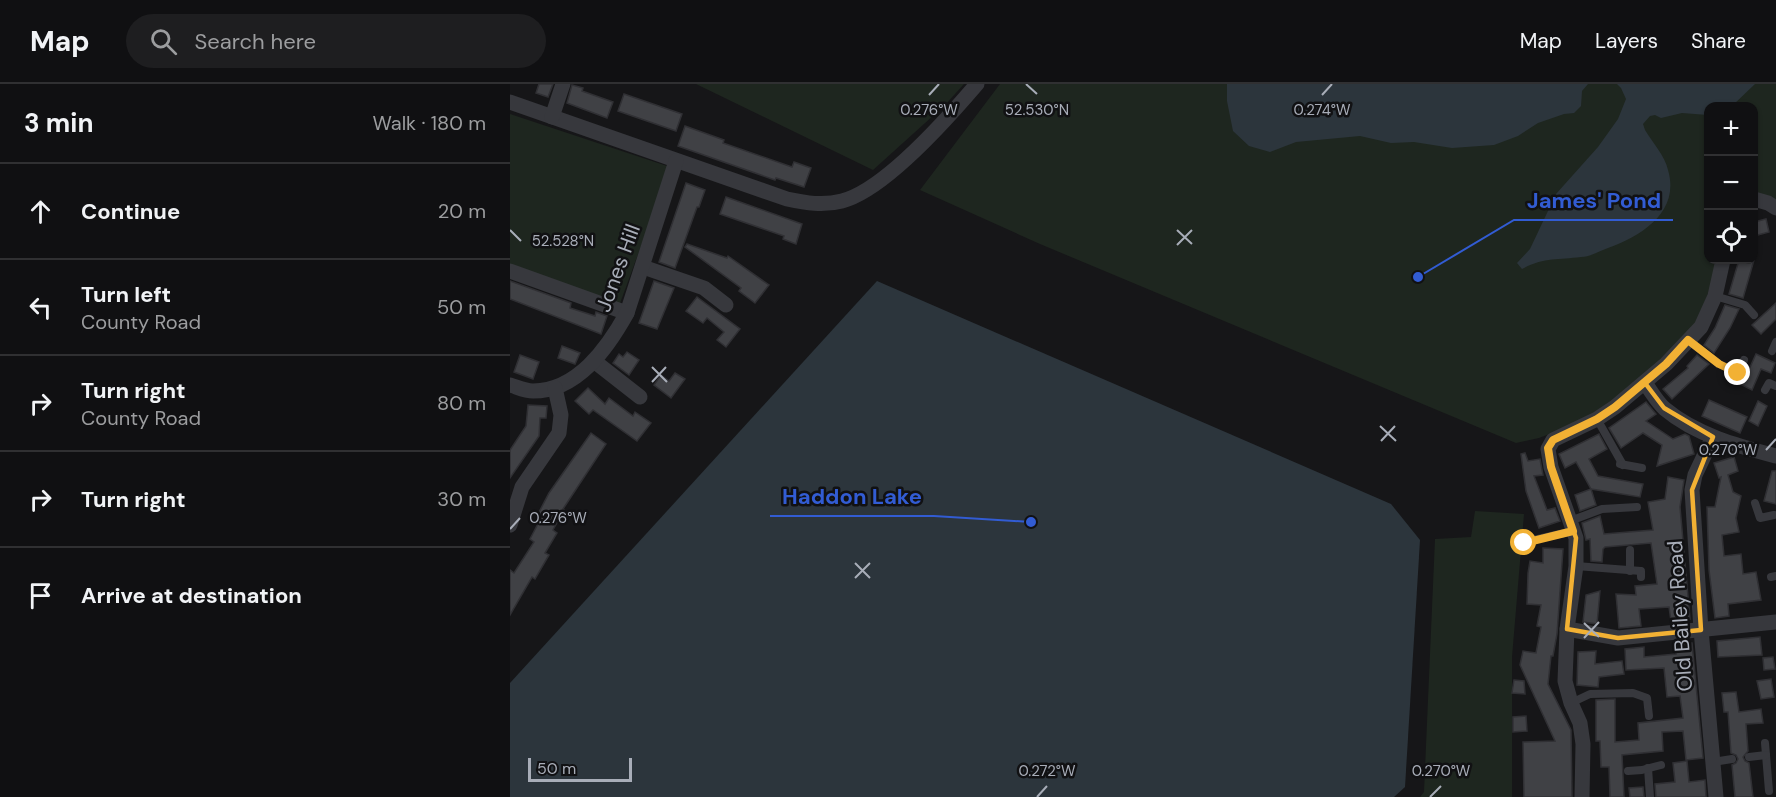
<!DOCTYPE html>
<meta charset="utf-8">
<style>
body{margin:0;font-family:"DM Sans",sans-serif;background:#1e1e20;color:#f1f3f6}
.controls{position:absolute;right:18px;top:18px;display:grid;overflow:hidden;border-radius:12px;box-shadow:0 2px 4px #0004}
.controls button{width:54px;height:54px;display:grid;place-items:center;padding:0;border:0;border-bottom:2px solid #303032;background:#101012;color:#f1f3f6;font:30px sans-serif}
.scale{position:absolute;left:18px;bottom:15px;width:104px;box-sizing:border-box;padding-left:6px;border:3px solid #a8adb8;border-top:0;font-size:16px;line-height:21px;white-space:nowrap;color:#a8adb8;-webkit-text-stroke:4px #111113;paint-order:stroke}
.stop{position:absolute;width:18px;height:18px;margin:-14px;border:4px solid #f2b134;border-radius:50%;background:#fff}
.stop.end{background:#f2b134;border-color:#fff;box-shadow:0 2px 6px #0008}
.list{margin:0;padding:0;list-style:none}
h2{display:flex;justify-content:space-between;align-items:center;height:78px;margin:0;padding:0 24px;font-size:26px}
h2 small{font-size:20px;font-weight:400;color:#9c9d9f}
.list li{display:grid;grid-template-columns:39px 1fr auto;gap:18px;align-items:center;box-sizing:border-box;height:96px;padding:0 24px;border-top:2px solid #303032}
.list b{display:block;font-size:22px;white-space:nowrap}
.list p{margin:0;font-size:20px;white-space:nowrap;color:#9c9d9f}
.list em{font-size:20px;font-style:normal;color:#9c9d9f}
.icon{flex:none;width:33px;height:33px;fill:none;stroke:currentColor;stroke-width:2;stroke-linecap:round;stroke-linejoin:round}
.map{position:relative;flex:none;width:1266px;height:713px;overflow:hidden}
header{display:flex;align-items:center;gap:36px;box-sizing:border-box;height:84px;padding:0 30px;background:#101012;border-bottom:2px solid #303032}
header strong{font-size:28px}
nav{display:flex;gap:33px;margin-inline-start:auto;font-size:21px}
.search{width:420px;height:54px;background:#1e1e20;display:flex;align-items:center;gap:15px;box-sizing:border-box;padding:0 21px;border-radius:33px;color:#9c9d9f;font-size:22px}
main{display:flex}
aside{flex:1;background:#101012}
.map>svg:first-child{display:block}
.green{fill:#1e261f}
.water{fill:#2c353c}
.building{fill:#404145;stroke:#303034;stroke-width:1.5}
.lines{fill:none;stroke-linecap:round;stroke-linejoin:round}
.lane{stroke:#37383d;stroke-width:8}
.street{stroke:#37383d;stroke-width:15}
.route{stroke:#f2b134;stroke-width:8}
.marked{fill:none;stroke:#f2b134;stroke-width:4.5;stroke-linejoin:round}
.ticks{fill:none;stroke:#a8adb8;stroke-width:2}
.labels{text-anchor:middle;stroke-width:5;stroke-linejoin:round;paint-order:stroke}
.street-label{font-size:21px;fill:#a8adb8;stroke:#111113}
.ticks-label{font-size:15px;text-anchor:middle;fill:#a8adb8;stroke:#111113;stroke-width:5;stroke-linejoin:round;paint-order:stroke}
.leader{fill:none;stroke:#325cd3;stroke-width:2}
.callout-dot{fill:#325cd3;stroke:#111113;stroke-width:2}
.callout-label{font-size:22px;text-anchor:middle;font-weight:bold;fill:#325cd3;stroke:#111113;stroke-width:5;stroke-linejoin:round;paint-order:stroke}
</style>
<header>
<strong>Map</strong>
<div class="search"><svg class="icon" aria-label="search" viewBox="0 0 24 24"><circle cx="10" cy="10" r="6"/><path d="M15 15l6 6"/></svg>Search here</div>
<nav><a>Map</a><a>Layers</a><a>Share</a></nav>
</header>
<main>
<aside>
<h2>3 min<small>Walk · 180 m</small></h2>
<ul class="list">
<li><svg class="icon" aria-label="ahead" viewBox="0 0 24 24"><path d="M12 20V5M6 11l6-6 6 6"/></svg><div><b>Continue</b></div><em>20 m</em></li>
<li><svg class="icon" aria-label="left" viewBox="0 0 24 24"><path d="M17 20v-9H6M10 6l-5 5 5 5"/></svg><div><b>Turn left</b><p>County Road</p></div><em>50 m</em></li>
<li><svg class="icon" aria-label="right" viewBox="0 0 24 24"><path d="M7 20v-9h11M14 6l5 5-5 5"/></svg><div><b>Turn right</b><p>County Road</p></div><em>80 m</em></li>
<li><svg class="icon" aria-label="right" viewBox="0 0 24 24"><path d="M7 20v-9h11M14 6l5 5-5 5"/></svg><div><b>Turn right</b></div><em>30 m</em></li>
<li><svg class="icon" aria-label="arrive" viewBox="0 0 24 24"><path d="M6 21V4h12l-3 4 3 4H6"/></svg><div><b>Arrive at destination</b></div></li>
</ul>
</aside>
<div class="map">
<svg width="1266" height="713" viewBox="0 0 1266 713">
<rect width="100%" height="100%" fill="#161618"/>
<g class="green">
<path d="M186,0H454L435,21L363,86Z"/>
<path d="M490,0H1266V121L1244,113V22H1198V176H1210L1187,240L1140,288L1095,323L1068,339L1029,354L1006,359L530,160L410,106Z"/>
<path d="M0,30L160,83L109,222L0,183Z"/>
<path d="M965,427L1014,430L1002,573V713H910L914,708L925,455L961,453Z"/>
</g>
<g class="water">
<path d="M717,0H1078L1072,7L1071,22L1064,29L1054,30L1028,39L1008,52L984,61L942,64L904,58L881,59L850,52L786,58L760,68L739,62L723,47L717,17Z"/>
<path d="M1107,0H1245L1222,22H1198V31L1172,29L1151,34L1145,31L1140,32L1133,40L1135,46C1142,58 1155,72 1158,86C1171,130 1128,154 1093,166C1086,169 1078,173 1071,173C1048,176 1034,173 1012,185L1007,179L1020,165L1046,110L1088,63L1108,35L1116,15L1111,4Z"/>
<path d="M367,197L881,420L910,456L895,703L884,713H0V599Z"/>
</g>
<g class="building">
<path d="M29,0H43L38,13L26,9Z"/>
<path d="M62,1L73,4L72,7L103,18L97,34L57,19Z"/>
<path d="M114,10L172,30L166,47L108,27Z"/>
<path d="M175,42L214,56L213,59L282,83L284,78L301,84L294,103L266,94L265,96L168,62Z"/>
<path d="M176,99L195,106L189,123H187L165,184L149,178Z"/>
<path d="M216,113L292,140L286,160L273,155L274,152L210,130Z"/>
<path d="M1256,135L1259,148L1244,152V138Z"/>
<path d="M177,160L217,174L218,172L259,201L245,219L229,207L231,204L175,163Z"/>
<path d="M1229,176H1244L1233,214L1219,210Z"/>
<path d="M0,197L61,219L60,224L85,232L86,228L97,232L91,250L0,215Z"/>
<path d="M144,197L164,204L147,245L129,239Z"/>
<path d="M187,213L230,245L216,263L207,256L214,248L197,234L193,239L176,227Z"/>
<path d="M1266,219V235L1251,250L1242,241Z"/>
<path d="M1215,221L1229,225L1220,244L1204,269L1194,261L1205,244Z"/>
<path d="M52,262L70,269L65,280L48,274Z"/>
<path d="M117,268L129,276L119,291L103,279L109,270L113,273Z"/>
<path d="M1246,270L1265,279L1261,289L1251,285L1242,306L1232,301Z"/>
<path d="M10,271L29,278L23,295L4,288Z"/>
<path d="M1187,271L1199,280L1162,315L1153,305L1178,284L1177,282Z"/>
<path d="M165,289L175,295L161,314L144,301L151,291L159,297Z"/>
<path d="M78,304L95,320L99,314L123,332L125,328L141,339L127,357L83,326L79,330L65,317Z"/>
<path d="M1199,316L1237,333L1230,349L1192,332Z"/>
<path d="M1248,317L1257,322L1248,342L1239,337Z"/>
<path d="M1136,318L1146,330L1136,337L1163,355L1175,350L1179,352L1184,370L1147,382L1152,361L1133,349L1111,364L1099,344Z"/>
<path d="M18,321L37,322L36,334H30L29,352L0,394V366L16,342Z"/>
<path d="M81,349L96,360L53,425L54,426L43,446L47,449L35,469L39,471L25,495L22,493L0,531V486L4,489L24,458L20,455L31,434L27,432L39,409Z"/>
<path d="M1089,350L1097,365L1079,375L1088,392L1133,400L1130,413L1081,405L1066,378L1055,384L1049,370Z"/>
<path d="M1015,369L1018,377L1030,375L1033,391L1024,392L1037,426L1045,424L1050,437L1029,444L1016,407L1011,370Z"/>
<path d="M1224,373L1228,387L1218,391L1223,408L1231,412L1226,434L1229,448L1212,451L1214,472L1231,470L1233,490L1246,488L1251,516L1218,520L1219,532L1205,534L1199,486L1197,423H1205L1211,393L1209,394L1204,379Z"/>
<path d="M1262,387H1266V420L1254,417Z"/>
<path d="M1158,393L1174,396L1170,423L1180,535L1161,537L1159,523L1129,525L1131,542L1109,544L1106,510L1126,511L1125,502L1147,500L1141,459L1095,463L1093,465L1092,478L1081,477L1080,455L1076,456L1072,439L1090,432L1094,450L1143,446L1138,418L1155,415Z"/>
<path d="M1081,405L1086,421L1070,427L1065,411Z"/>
<path d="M1033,464L1053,465L1047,550L1043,572H1041L1038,600L1061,646L1062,713H1014L1013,658L1045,657L1010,581L1013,567L1026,569L1031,543L1027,542L1031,521L1017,520L1018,489L1020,477L1033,479Z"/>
<path d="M1090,507L1087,540L1073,538L1076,511Z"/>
<path d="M1250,553L1252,571L1208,573L1207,557Z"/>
<path d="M1182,559L1193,674L1176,676L1173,647L1152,648L1153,667L1112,671L1114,713H1100L1099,683H1091L1090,657H1086V616L1105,615V658L1129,656L1128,639L1173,634L1170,612L1157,613L1154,584L1116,586L1115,565L1134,563V573L1166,570L1165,560Z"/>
<path d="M1086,567L1085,580L1112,577L1114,590L1089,593L1088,603L1067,601L1068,568Z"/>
<path d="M1263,573L1265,585L1254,586L1253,574Z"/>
<path d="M1261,595L1264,613L1251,615L1247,597Z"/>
<path d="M1004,596L1014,597L1015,610L1002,609Z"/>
<path d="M1226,608L1229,628L1251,625L1253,639L1236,640L1238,667L1233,673L1235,677L1239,679L1243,713H1225L1222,681L1226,679L1228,675L1226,671L1221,669L1218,628H1214L1212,609Z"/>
<path d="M1016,632L1017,647L1003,648V633Z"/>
<path d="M1177,677L1179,698L1195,696L1196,713H1146L1145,700L1165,698L1163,679Z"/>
<path d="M1133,703L1134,713H1120L1119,704Z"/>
</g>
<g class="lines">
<g class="lane">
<path d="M1205,212L1235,221L1244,231"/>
<path d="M1178,256L1209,280L1228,289L1234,276"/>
<path d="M1262,267L1266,258"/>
<path d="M1255,306L1259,299L1266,302"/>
<path d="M1087,335L1113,381"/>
<path d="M1110,380L1132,384"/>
<path d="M1245,419L1250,434L1264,431"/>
<path d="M1060,437L1092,425L1127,423"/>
<path d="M1014,458L1063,447"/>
<path d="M1120,466V487"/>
<path d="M1066,482L1131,487V493"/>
<path d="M1261,493L1266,492"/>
<path d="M1061,619L1080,610L1123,609L1137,614L1139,632"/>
<path d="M1255,659L1259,707"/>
<path d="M1239,673L1256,671"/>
<path d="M1203,678L1222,675"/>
<path d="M1138,684L1140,713"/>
<path d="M1118,687L1132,686L1151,681"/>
</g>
<g class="street">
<path d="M0,18L277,115C296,119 313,122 332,117C375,106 438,34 467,0"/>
<path d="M42,33L53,0"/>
<path d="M1244,115L1258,119L1266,124"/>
<path d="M133,183L194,204L216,221"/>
<path d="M0,187L117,229"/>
<path d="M84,277L130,313"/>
<path d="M1135,299C1141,307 1147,318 1155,325C1186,351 1228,362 1266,372"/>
<path d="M0,301C7,303 15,307 23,307C67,307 97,265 117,229L166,77"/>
<path d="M1203,353L1185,391L1182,406L1191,546L1206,713"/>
<path d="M0,441L12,403L49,349L51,331L45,304"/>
<path d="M1057,545L1108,554L1266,538"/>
<path d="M1072,713L1073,660L1070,639L1061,619L1055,597L1057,545L1066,482V454L1041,383L1038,365L1043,356L1087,335L1105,323L1156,280L1191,243L1205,212L1213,176"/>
</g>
</g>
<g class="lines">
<path class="route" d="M1014,459L1063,447L1041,383L1038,364L1043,356L1087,335L1105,323L1156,280L1178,256L1209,280L1228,289"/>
</g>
<path class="marked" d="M1135,299L1154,324L1203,353L1182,406L1191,546L1108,554L1057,545L1066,454L1041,383L1038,365L1043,356L1087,335Z"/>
<path class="ticks" d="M516,0L527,10M419,11L429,0M812,11L822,0M0,146L11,157M667,146L682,160M667,161L682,146M142,283L157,298M142,298L156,283M870,342L886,357M871,357L885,342M1256,366L1266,355M0,445L10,434M345,479L360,494M345,494L360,479M1074,539L1089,553M1074,554L1089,538M527,713L537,702M920,713L931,702"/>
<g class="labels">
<g class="street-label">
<text transform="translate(108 184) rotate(-70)" y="7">Jones Hill</text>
<text transform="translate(1170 532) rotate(-94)" y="7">Old Bailey Road</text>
</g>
</g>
<g class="ticks-label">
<text x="527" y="31">52.530°N</text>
<text x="419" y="31">0.276°W</text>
<text x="812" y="31">0.274°W</text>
<text x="53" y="162">52.528°N</text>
<text x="1218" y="371">0.270°W</text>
<text x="48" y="439">0.276°W</text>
<text x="537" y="692">0.272°W</text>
<text x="931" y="692">0.270°W</text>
</g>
<path class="leader" d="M908 193L1004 136H1163M521 438L424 432H260"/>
<g class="callout-dot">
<circle cx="908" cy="193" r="6"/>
<circle cx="521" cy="438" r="6"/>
</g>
<g class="callout-label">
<text x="1084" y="124">James' Pond</text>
<text x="342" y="420">Haddon Lake</text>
</g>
</svg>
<div class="controls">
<button>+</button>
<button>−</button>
<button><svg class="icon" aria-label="locate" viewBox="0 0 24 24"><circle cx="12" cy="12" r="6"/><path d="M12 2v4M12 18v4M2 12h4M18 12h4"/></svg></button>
</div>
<div class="scale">50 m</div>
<div class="stop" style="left:1014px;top:459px"></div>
<div class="stop end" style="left:1228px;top:289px"></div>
</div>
</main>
